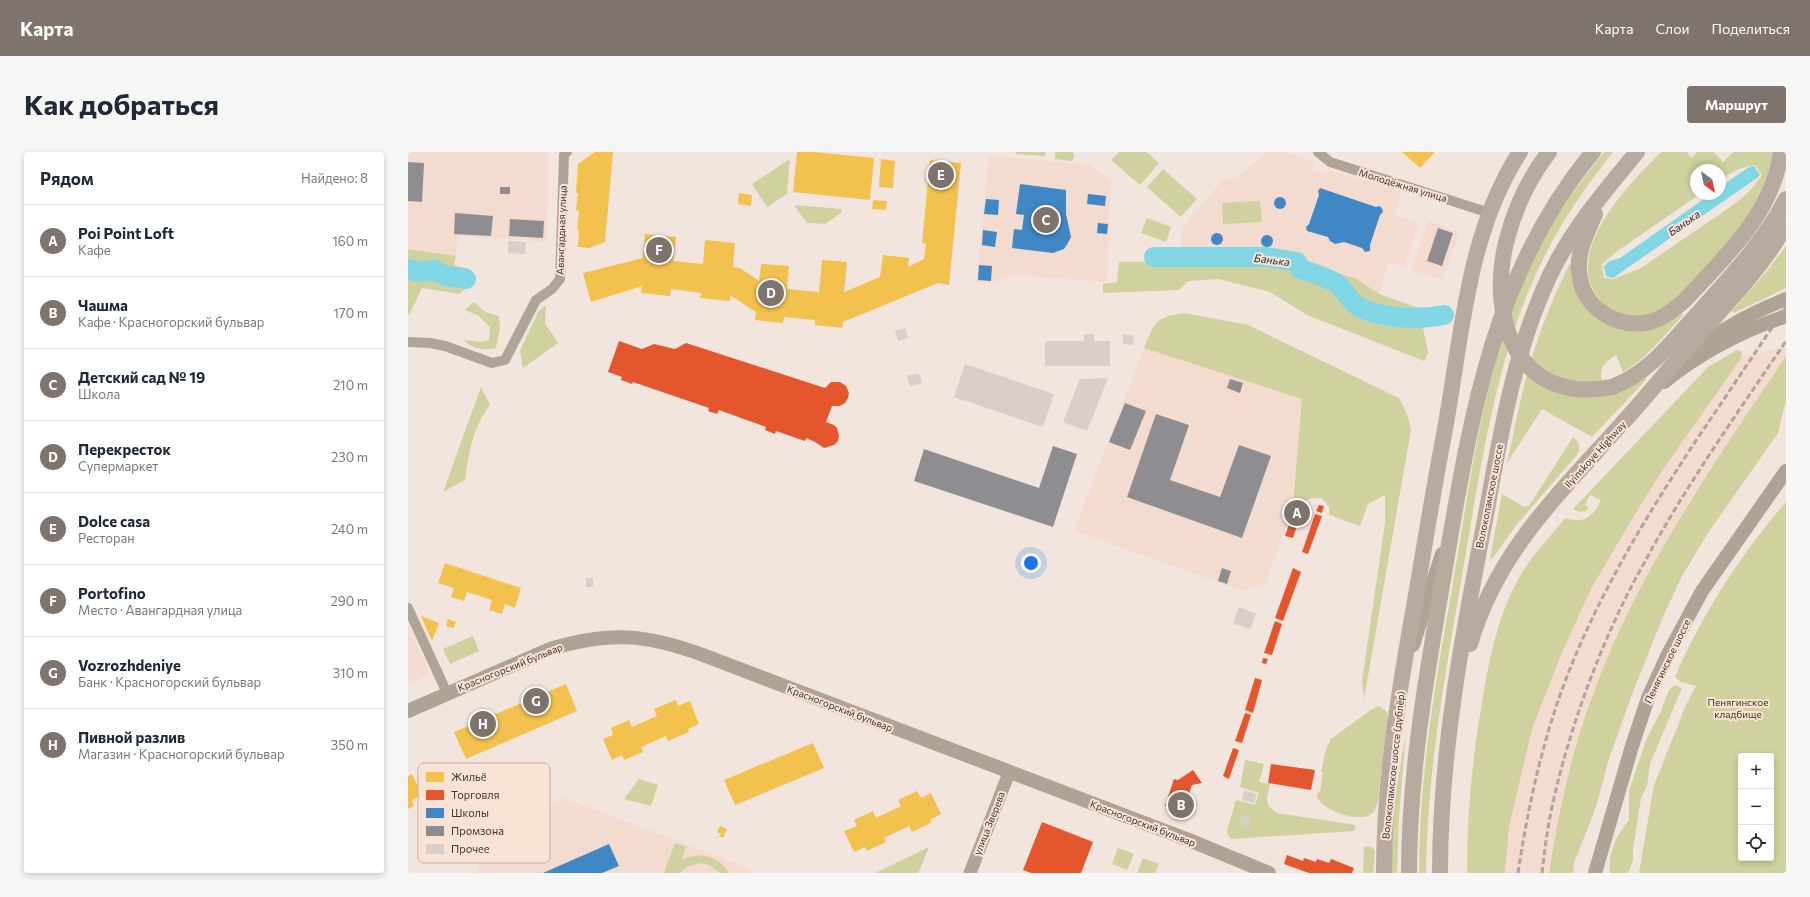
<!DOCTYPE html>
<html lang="ru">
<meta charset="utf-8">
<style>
body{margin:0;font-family:Commissioner,sans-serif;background:#f6f6f7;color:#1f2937}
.controls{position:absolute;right:12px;bottom:12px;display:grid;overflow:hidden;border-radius:4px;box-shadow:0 2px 6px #0003}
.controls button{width:36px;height:36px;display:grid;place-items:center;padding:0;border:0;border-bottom:1px solid #e0e1e3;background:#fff;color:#1f2937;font:20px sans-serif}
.compass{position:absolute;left:1282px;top:12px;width:36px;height:36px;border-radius:50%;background:#fff;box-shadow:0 2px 6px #0003;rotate:147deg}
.you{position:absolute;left:623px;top:411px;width:14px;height:14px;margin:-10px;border:3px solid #fff;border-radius:50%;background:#1a73e8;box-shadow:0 0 0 6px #1a73e833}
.badge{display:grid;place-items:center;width:26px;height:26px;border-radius:50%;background:#7e736d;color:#fff;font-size:13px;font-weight:700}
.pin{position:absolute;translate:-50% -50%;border:2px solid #fff;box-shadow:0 1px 4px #0006}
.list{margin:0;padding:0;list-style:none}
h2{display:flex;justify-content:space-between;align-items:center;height:52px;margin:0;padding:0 16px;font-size:17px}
h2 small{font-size:13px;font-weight:400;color:#747a83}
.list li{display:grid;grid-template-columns:26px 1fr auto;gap:12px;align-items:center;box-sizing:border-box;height:72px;padding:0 16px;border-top:1px solid #e0e1e3}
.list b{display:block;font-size:15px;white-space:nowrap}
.list p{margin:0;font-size:13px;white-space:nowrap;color:#747a83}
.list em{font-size:13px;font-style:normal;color:#747a83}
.icon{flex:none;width:22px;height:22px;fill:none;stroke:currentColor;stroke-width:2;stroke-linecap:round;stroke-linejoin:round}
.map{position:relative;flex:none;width:1378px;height:721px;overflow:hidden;border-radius:4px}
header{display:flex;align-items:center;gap:24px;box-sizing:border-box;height:56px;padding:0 20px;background:#7e736d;color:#fff}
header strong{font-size:19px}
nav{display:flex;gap:22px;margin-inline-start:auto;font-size:14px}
.intro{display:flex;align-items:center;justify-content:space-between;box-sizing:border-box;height:96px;padding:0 24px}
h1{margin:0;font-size:28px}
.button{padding:10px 18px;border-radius:4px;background:#7e736d;color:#fff;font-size:14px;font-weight:700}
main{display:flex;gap:24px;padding:0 24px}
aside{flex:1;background:#fff;border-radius:4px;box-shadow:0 2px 6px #0003}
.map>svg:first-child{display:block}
.built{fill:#f3dccf}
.green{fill:#cfd19f;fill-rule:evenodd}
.water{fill:#81d6e5}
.homes{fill:#f2c14e}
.shops{fill:#e4572e}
.schools{fill:#3f88c5}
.industry{fill:#8d8d92}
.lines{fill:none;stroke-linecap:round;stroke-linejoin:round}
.river{stroke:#81d6e5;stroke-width:20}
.building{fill:#d9cec9}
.minor{stroke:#afa596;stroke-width:10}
.tertiary{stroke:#afa596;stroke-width:13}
.secondary{stroke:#aea495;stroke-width:14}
.primary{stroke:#b6ab9e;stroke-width:16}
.rail{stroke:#aea59a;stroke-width:3;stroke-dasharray:6 3;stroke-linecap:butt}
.primary-bridge{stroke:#b6ab9e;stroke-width:16}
.labels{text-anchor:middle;stroke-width:4;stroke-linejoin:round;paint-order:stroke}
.street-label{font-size:10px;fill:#3f3631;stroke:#fae2d5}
.park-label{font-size:10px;fill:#363b15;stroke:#fae2d5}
.water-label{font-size:11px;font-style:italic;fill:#182e33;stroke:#fae2d5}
.key{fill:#fae2d5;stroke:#c2aea4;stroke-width:1}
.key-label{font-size:11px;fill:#3f3631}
</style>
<header>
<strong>Карта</strong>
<nav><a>Карта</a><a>Слои</a><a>Поделиться</a></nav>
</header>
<div class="intro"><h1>Как добраться</h1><a class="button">Маршрут</a></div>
<main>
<aside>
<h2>Рядом<small>Найдено: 8</small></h2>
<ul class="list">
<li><span class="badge">A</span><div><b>Poi Point Loft</b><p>Кафе</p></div><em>160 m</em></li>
<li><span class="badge">B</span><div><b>Чашма</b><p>Кафе · Красногорский бульвар</p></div><em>170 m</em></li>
<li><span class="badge">C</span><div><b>Детский сад № 19</b><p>Школа</p></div><em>210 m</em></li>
<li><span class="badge">D</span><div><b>Перекресток</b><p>Супермаркет</p></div><em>230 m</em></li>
<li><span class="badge">E</span><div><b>Dolce casa</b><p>Ресторан</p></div><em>240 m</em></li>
<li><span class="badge">F</span><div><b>Portofino</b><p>Место · Авангардная улица</p></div><em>290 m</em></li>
<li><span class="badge">G</span><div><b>Vozrozhdeniye</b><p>Банк · Красногорский бульвар</p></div><em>310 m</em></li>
<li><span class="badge">H</span><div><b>Пивной разлив</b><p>Магазин · Красногорский бульвар</p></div><em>350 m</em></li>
</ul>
</aside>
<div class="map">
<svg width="1378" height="721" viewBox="0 0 1378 721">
<rect width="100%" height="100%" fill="#f2e5dd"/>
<g class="built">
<path d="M0,0H140L139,90L50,84L48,104L0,96Z"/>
<path d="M858,0H877L908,10L903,17L914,21L922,17L994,39L987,63L1011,71L997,115L981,110L971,142L949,127L846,98L773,95L774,75L814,29L831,24Z"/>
<path d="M581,3L683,13L703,29L699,130L604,123L582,132L568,131Z"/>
<path d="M1020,69L1051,80L1035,128L1003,118Z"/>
<path d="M1378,194V204L1281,349L1234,433L1158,631L1147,684L1141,721H1097L1101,675L1124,577L1153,503L1183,437L1254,319L1334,205Z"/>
<path d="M736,196L894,247L885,353L858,431L835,439L666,379Z"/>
<path d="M0,474L22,522L0,532Z"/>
<path d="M157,646L343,717L342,721H68L86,677Z"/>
</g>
<g class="green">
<path d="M608,0H637V4L608,2Z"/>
<path d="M647,0H665L666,4L664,9L647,7Z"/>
<path d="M711,0H739L751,11L732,33L703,8Z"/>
<path d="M1196,0H1205C1183,28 1162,57 1145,88C1087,193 1073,318 1052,435C1036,529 1019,625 1018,721H1011C1011,623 1028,527 1045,431C1065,314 1079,189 1137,84C1154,54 1174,27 1196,0Z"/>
<path d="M1253,0H1279L1283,6L1289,0H1306L1315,10L1325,0H1366C1361,21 1356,40 1344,59C1331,82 1267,155 1243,162C1227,166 1208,164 1196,152C1148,106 1219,34 1253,0ZM1347,13L1354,23L1342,39L1328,51L1233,116L1206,127L1196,126L1194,112L1208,100L1292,42H1288V18H1312V28C1322,21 1335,14 1347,13Z"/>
<path d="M382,7L379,42L359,55L344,32Z"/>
<path d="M755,17L789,47L773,65L739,35Z"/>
<path d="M852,49L854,70L815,72L814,51Z"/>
<path d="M386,53L434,57L433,61L417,72L399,71Z"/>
<path d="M739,66L763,75L758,90L733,81Z"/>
<path d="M1378,94V136L1326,161L1324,159L1358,120Z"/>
<path d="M0,97L48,104L46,113L61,117L67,128L51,142L14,136L1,163L0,162Z"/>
<path d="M846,98L889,108L949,127L971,142L1011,156L1020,201L1016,209L899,163L862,140L810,127L780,129L771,138L695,141V132L709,130L711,110L821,109Z"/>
<path d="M1163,112L1206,175C1235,184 1250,177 1275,161V163C1256,184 1239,206 1215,220L1208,203C1188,216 1191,223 1199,242L1217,238L1237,226L1238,228L1184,285L1134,257L1099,311C1105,284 1110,257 1117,230C1127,190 1143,150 1161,113Z"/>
<path d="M66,150L77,160L91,164L92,176L88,196C78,199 63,197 56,188L73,190L81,188L82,175L71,164L57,158Z"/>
<path d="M138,153L137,171L150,191L115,216L112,199L130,160Z"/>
<path d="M776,161L840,173L991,246L999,262L1003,278L956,547L954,529L977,371V343L960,352L952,374L929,366L921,362V355L914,346H905L885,353L894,247L736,196C747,169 747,166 776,161Z"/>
<path d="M1329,198L1333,199L1334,205L1254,319L1226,364L1183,437L1153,503L1124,577L1101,675L1097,721H1059C1059,664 1064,607 1074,551C1081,507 1090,463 1112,424C1124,403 1142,385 1157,366C1175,373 1186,364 1193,348L1182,343L1177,353L1181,355L1178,359L1171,360L1165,357L1300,215Z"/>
<path d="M1378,204V252L1376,256L1370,281L1300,381L1274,424L1254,467L1223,545L1200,610L1188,655L1166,711L1165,721H1141C1150,663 1162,606 1182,551C1226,425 1304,314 1378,204Z"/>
<path d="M73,235L82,253C65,275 61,300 57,328L35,340Z"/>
<path d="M1165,285C1172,290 1173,296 1169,303L1109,372L1084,407H1082L1094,342L1116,355L1121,354Z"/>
<path d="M1378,350V721H1231L1246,633L1278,553L1288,534L1273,530L1267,525C1294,462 1333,402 1378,350ZM1333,604H1363V706H1333Z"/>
<path d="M65,484L71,499L42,512L35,497Z"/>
<path d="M1267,533L1274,536L1242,612L1239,634L1233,646L1225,697V709L1220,721H1202C1200,700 1208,684 1221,668V639L1238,588L1252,561L1261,538Z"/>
<path d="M971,554L978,559L980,565L970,650C968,655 967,660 962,663C949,670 915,659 909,645L910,640H912L915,620H913L918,597L923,587L964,557Z"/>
<path d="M998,581L991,664L989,721H983L984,662Z"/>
<path d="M837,608L856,612L851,630L862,632C859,647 855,652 869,661L948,673L946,679L823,687L820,683L819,678L828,648L847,653L851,641L832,635Z"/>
<path d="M231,627L250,633L243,654L216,647Z"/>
<path d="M267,691L278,695L274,708C292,699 310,704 321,721H312L301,713L292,711L279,715L272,721H256Z"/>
<path d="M962,694L966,697L967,700L965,721H955L956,695Z"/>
<path d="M521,695L510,721H467Z"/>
<path d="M710,696L726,702L719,718L704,712Z"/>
<path d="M735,706L751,712L747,721H729Z"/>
</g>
<path class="water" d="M1346,14L1352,23L1349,26L1205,126L1198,124L1196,114L1202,109L1212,106L1303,42H1312V35L1341,15Z"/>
<g class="homes">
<path d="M187,0H205L197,90L181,96L170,95L171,78H169L171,59L168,58L170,41H168L170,12Z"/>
<path d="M389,0H406L466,6L462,48L385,40Z"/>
<path d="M994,0H1027L1012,16Z"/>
<path d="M473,7L487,9L485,36L471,35Z"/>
<path d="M522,8L553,11L541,133L530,131L435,170L434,176L407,173V168L376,165L375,171L347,168L348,160L322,143V149L292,146L293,141L263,137L262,144L233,141L234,134L183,150L175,121L235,106L237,82L268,85L265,109L295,112L297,88L327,91L325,115L332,116L351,129L353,112L381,114L379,137L411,140L414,108L439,110L436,140L472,125L475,103L501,106L500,115L516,107L518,92L514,91Z"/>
<path d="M331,41L344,43L343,54L330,52Z"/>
<path d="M465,48L479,49L478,58L464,57Z"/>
<path d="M37,411L113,436L107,456L97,452L94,462L81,458L84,448L59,440L56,449L43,445L46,436L30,431Z"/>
<path d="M13,464L31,471L24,489Z"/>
<path d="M40,467L48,470L45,476L38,474Z"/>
<path d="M158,532L169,559L58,607L46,580Z"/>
<path d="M268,548L270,554L282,549L291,572L280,577L281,580L260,589L258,584L233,595L235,600L216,608L214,603L204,608L195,587L205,583L203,576L221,568L224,575L249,564L246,557Z"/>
<path d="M405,591L416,616L327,653L316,628Z"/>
<path d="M4,622L14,643L4,648L6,654L0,657V624Z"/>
<path d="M509,639L513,646L523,641L533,662L522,668L523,671L504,680L501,674L476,686L478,690L459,699L457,695L446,700L436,679L449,674L446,668L465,659L468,666L493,654L490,648Z"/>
<path d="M312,674L319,677L315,686L311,684L313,682L309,680Z"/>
</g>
<g class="shops">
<path d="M211,189L234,197L246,192L267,197L278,191L417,236L423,230H432L438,234L441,241L440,246L437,251L432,254H424L418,270L426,273L429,276L431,284L430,289L426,293L416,296L407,290L398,286L397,289L368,279L367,282L357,278L358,275L311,258L309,262L300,259L301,256L225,230L224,232L213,228L214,225L200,220Z"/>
<path d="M911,353L916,354L914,361L908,359Z"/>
<path d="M887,355L894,357L885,386L877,384Z"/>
<path d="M907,362L914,364L900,402L894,400Z"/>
<path d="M885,416L893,420L875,469L867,466Z"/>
<path d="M867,469L874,472L864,503L856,501Z"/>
<path d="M855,506L860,507L858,512L854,511Z"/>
<path d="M847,526L854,528L845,561L837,558Z"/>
<path d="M837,561L843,563L834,591L827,589Z"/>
<path d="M825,596L831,598L821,627L815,624Z"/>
<path d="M863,612L907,618L903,638L860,631Z"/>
<path d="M785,618L794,631L784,633L775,660L757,654L766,627L770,628Z"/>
<path d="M634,670L685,690L673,721H623L615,718Z"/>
<path d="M879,703L895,709L896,706L908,710L909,707L921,711L923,707L946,716L944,721H901L876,712Z"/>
</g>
<g class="schools">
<path d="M612,32L658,38V62L663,85L660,91L656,97L645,101L604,96L606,77L614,78L616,63L608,62Z"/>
<path d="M912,36L968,55L971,54L974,56L975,60L972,63L962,93V99L957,100L954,96L936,90L927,92L922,89L920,85L899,79L898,75L901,72L911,43L910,39Z"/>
<path d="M680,42L698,44L697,54L679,52Z"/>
<circle cx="872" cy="51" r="6"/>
<path d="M578,47L591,48L590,63L576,62Z"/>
<path d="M690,71L700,72L699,82L689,81Z"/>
<path d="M575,78L589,80L587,95L574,93Z"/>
<circle cx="809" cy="87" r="6"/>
<circle cx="859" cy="89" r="6"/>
<path d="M571,113L584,114L583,129L570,128Z"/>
<path d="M201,692L211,714L194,721H135Z"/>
</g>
<g class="industry">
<path d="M0,10L16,11L14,50L0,49Z"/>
<rect x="92" y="35" width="10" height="7"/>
<path d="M47,61L85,64L83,84L46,82Z"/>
<path d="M102,67L136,69L135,86L101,84Z"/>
<path d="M1030,76L1045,81L1034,114L1019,109Z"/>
<path d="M822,227L835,231L832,241L819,236Z"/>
<path d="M717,251L738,259L722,298L701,290Z"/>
<path d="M748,262L781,273L762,328L812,345L831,293L863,304L834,386L719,345Z"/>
<path d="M645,294L669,302L645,375L506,329L516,297L631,336Z"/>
<path d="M814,416L823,419L819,432L810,429Z"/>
</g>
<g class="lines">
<g class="river">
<path d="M746,105H858L889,110L892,117C902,120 921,126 929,132C938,139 942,151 953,156C976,167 1012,168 1036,163"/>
<path d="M0,117L11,120L26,118L38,124L58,127"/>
</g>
</g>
<g class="building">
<path d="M101,89L118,90L117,102L100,101Z"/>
<path d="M497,176L500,186L490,189L487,179Z"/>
<path d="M676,182H686V189H702V214H637V189H676Z"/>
<path d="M715,182L726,184L725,193L715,192Z"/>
<path d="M557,212L646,242L635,275L546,245Z"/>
<path d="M511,221L514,231L502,234L499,224Z"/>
<path d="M700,226L679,279L655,270L672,227Z"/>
<rect x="178" y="426" width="7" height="9"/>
<path d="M831,455L848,462L842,477L825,471Z"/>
<path d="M836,638L849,642L846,651L834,648Z"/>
<path d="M834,663L843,665L840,675L831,672Z"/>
</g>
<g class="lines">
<g class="minor">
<path d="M910,0L922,10L1082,61"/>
<path d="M0,190L22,191L37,194L84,211L97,208L128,148L144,137L152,127L156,3L159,0"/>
<path d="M0,456L39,541"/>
</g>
<path class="tertiary" d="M562,721L601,621"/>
<g class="secondary">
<path d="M1285,203C1312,176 1344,161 1378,147"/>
<path d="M1256,230C1292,201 1334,179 1378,164"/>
<path d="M1005,493L1034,402"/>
<path d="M0,559L142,497C201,479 238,482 295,503L781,688L861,721"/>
<path d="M1187,721L1224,594L1240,546L1260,502L1294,439L1378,319"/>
</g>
<g class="primary">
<path d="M1187,62C1178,83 1167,103 1172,126C1177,161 1219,181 1250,167C1260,163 1269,155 1277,148C1317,105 1365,61 1373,0"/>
<path d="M1204,235C1241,222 1265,188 1291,160C1323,124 1356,90 1378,47"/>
<path d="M1062,492C1089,401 1147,346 1209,277C1239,245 1266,210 1296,177C1326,144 1356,112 1378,73"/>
<path d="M976,721C976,630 991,538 1007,449C1017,391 1026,334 1037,277C1054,184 1059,81 1112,0"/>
<path d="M1001,721C1001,626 1017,532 1033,439C1060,283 1080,126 1185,0"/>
<path d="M1032,721C1032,602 1054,485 1077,368C1092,286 1105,202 1141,125C1163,78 1196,40 1229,0"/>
</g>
<g class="rail">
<path d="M1110,721C1120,655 1134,590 1158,527C1191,441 1239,363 1289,287C1319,243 1348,199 1378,155"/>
<path d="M1134,721C1136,704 1138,687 1141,670C1157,586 1193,488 1235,413C1277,335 1328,263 1378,189"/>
</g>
<path class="primary-bridge" d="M1141,0C1121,26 1107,56 1099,87C1078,165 1109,254 1204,235"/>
</g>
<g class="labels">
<g class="street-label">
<text transform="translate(995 33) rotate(17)" y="4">Молодёжная улица</text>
<text transform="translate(153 78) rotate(-88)" y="4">Авангардная улица</text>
<text transform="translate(1187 302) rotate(-48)" y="4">Ilyinskoye Highway</text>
<text transform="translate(1081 344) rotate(-79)" y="4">Волоколамское шоссе</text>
<text transform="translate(1259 509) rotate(-64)" y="4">Пенягинское шоссе</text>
<text transform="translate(102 515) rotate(-22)" y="4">Красногорский бульвар</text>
<text transform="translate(432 556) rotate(21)" y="4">Красногорский бульвар</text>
<text transform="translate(985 613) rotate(-84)" y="4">Волоколамское шоссе (дублёр)</text>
<text transform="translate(581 671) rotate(-68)" y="4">улица Зверева</text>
<text transform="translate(735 671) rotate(21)" y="4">Красногорский бульвар</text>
</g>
<g class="park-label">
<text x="1330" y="554">Пенягинское<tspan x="1330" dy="12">кладбище</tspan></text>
</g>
<g class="water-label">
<text transform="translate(1276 71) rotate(-35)" y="4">Банька</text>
<text transform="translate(864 108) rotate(7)" y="4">Банька</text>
</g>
</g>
<rect x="10" y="611" width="132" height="100" rx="6" class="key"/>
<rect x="18" y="620" width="18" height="10" fill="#f2c14e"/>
<rect x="18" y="638" width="18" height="10" fill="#e4572e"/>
<rect x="18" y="656" width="18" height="10" fill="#3f88c5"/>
<rect x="18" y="674" width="18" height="10" fill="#8d8d92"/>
<rect x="18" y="692" width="18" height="10" fill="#d9cec9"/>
<g class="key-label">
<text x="43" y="629">Жильё</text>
<text x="43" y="647">Торговля</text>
<text x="43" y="665">Школы</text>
<text x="43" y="683">Промзона</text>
<text x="43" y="701">Прочее</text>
</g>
</svg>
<div class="controls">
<button>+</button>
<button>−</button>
<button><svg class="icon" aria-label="locate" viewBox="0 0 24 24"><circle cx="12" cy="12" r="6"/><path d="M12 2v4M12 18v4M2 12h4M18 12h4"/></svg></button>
</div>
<svg class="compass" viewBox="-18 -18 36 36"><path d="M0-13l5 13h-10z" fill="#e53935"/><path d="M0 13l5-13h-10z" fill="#747a83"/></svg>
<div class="you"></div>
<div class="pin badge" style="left:889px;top:361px">A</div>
<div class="pin badge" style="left:773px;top:653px">B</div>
<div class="pin badge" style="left:638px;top:68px">C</div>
<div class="pin badge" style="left:363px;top:141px">D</div>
<div class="pin badge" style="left:533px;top:23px">E</div>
<div class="pin badge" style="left:251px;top:98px">F</div>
<div class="pin badge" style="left:128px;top:549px">G</div>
<div class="pin badge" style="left:75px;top:572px">H</div>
</div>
</main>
